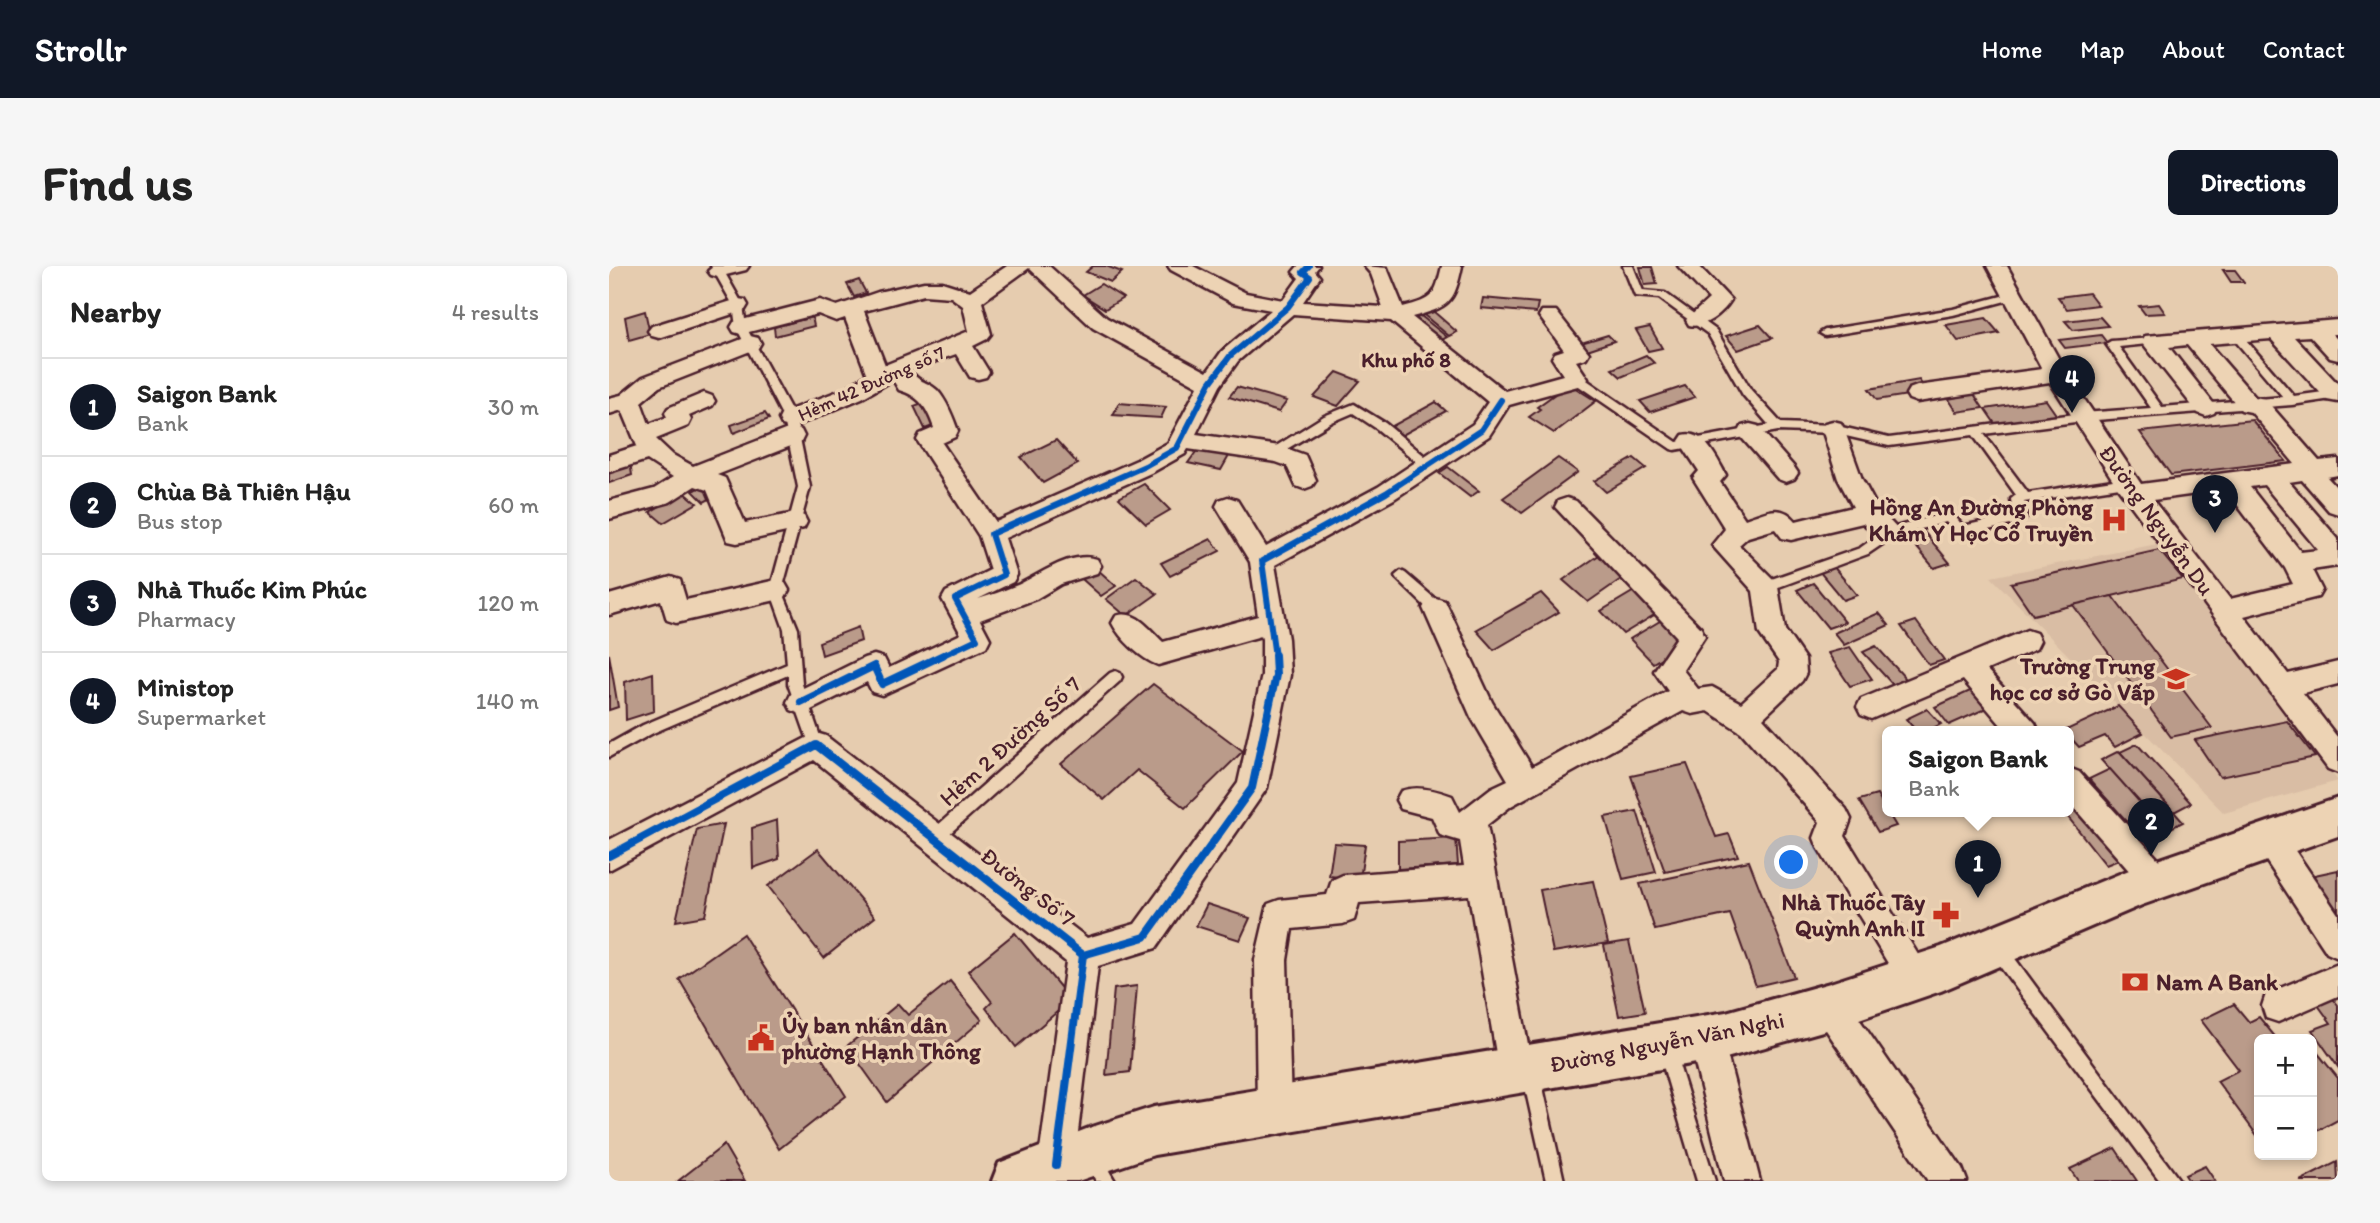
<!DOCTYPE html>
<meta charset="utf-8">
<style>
body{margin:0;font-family:Itim,sans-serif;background:#f6f6f6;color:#222}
.controls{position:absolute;right:21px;bottom:21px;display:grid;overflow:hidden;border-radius:10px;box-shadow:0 4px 10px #0003}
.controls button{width:63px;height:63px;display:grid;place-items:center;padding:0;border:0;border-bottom:2px solid #e0e0e0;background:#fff;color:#222;font:35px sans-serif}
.you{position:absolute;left:1183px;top:597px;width:24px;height:24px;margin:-18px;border:5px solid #fff;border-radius:50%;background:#1a73e8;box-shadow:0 0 0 10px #1a73e833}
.badge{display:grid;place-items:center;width:46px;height:46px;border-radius:50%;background:#111827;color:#fff;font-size:23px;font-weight:700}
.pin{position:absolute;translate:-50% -58px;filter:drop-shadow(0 2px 4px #0008)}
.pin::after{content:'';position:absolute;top:37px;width:24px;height:21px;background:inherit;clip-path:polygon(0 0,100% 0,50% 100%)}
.popup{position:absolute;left:1273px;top:460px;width:192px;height:91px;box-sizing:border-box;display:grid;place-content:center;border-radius:10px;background:#fff;filter:drop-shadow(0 2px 5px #0005);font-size:23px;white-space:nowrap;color:#767676}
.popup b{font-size:26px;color:#222}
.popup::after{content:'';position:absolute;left:50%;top:100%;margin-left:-14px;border:14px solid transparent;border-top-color:#fff}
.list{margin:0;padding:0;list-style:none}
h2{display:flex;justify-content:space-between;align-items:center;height:91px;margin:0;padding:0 28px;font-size:30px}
h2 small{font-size:23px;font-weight:400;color:#767676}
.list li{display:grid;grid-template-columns:46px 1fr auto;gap:21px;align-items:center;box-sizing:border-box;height:98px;padding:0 28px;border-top:2px solid #e0e0e0}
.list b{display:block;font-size:26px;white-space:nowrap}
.list p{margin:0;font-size:23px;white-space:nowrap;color:#767676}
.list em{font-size:23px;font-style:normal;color:#767676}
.map{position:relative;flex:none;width:1729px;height:915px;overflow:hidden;border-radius:10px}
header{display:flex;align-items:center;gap:42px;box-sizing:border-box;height:98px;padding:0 35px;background:#111827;color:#fff}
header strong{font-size:33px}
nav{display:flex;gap:38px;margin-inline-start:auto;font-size:24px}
.intro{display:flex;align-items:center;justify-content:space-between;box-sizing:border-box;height:168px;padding:0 42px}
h1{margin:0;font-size:49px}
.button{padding:18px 32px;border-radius:10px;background:#111827;color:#fff;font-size:24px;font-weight:700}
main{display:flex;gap:42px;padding:0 42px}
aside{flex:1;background:#fff;border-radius:10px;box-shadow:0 4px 10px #0003}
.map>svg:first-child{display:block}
.built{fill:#d9bda4}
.building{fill:#ba9b8a;stroke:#4a1f2b;stroke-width:2}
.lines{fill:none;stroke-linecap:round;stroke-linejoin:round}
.lane-casing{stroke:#4a1f2b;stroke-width:5}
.street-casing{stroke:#4a1f2b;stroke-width:5}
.secondary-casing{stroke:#4a1f2b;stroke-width:6}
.lane{fill:#edd3b4;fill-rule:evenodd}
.street{fill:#edd3b4;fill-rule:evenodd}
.secondary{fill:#edd3b4;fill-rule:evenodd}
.cycleway-far1-casing{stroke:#edd3b4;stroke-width:10}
.cycleway-casing{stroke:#edd3b4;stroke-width:12}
.cycleway-far1{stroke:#0057b8;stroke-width:6}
.cycleway{stroke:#0057b8;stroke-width:8}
.labels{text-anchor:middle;stroke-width:7;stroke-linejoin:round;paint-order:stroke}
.far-street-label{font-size:19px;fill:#4a1f2b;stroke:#edd3b4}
.far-neighbourhood-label{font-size:21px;font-weight:bold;fill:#4a1f2b;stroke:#edd3b4}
.poi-label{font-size:23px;font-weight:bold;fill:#4a1f2b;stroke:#edd3b4;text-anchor:end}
.street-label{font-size:23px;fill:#4a1f2b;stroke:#edd3b4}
</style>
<header>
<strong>Strollr</strong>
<nav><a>Home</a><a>Map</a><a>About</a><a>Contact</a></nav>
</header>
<div class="intro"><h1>Find us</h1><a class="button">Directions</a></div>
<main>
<aside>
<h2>Nearby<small>4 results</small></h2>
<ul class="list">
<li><span class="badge">1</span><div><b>Saigon Bank</b><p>Bank</p></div><em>30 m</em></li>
<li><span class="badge">2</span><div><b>Chùa Bà Thiên Hậu</b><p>Bus stop</p></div><em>60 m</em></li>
<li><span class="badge">3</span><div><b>Nhà Thuốc Kim Phúc</b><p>Pharmacy</p></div><em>120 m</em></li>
<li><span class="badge">4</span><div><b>Ministop</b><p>Supermarket</p></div><em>140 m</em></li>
</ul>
</aside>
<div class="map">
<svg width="1729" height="915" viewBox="0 0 1729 915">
<rect width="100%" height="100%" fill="#e6ccaf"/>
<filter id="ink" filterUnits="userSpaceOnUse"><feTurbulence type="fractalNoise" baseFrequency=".0143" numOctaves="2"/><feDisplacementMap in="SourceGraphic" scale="14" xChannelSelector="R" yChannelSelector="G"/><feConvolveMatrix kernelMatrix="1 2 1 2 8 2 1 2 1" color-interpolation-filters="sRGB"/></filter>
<g filter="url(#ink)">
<path class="built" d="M1548,278L1729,515L1615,547L1382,311Z"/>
<g class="building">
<path d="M484,0H497L513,6L502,16L477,6Z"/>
<path d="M1031,1H1043L1048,18L1036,19Z"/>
<path d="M1614,4H1626L1635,16H1622Z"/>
<path d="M250,14L257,27L245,31L238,18Z"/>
<path d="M492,18L514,32L496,43L474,29Z"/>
<path d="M1480,27L1489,39L1458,43L1449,31Z"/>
<path d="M874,32L929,37L927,47L872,42Z"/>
<path d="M1550,38L1556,47L1536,48L1530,40Z"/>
<path d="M36,45L41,68L20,74L16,51Z"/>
<path d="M824,45L848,66L840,70L815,49Z"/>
<path d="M812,50L838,71L829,76L803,55Z"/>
<path d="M203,51L205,60L166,70L165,61Z"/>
<path d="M1491,51L1499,60L1464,64L1456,55Z"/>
<path d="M1377,52L1390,67L1349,75L1337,59Z"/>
<path d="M1151,59L1163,72L1129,84L1117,70Z"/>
<path d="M1041,61L1053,82L1039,85L1027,64Z"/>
<path d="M999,69L1005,75L978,84L972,77Z"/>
<path d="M1492,69L1498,77L1456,82L1450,74Z"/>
<path d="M1037,89L1045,97L1012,111L1003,103Z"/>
<path d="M728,106L751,115L729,140L705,131Z"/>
<path d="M1310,114L1318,126L1268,134L1260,123Z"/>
<path d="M960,118L987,135L945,167L920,151L931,143L928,141Z"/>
<path d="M1076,120L1086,131L1041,146L1031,135Z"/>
<path d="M628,121L678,135L670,146L620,131Z"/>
<path d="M1363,125L1374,142L1348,146L1337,129Z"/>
<path d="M322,134L334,156L316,163L305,140Z"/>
<path d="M1437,134L1448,150L1387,159L1376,143Z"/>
<path d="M827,136L837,145L788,172L778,163Z"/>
<path d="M510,137L557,141L552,152L504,149Z"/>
<path d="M156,147L160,153L125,167L122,159Z"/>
<path d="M1643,154L1677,195L1562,209L1531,166Z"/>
<path d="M447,174L469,198L434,217L412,191Z"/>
<path d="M589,183L620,190L612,204L579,197Z"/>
<path d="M949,192L969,206L913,247L894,232Z"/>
<path d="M1025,192L1037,202L997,226L985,215Z"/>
<path d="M21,196L23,209L0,217V202Z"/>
<path d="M839,201L870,225L861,231L830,207Z"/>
<path d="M96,218L108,229L95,236L84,225Z"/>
<path d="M535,218L561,244L537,258L510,232Z"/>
<path d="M75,226L88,237L54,257L41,246Z"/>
<path d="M1315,266L1341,297L1325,302L1299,271Z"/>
<path d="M602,273L611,285L561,310L552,297Z"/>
<path d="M1550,284L1574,313L1424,349L1402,317Z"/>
<path d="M990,289L1015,311L979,336L954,314Z"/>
<path d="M1224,300L1248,329L1234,334L1210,305Z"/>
<path d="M488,303L507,320L492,330L473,313Z"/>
<path d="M527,311L548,328L517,350L497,333Z"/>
<path d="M1204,317L1236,356L1219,362L1188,324Z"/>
<path d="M1027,324L1050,346L1014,368L992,345Z"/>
<path d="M932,327L950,346L885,384L867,364Z"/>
<path d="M1503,330L1603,462L1562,471L1464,339Z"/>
<path d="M1270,347L1280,359L1235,379L1225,367Z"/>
<path d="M1056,352L1079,375L1044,397L1021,373Z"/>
<path d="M1307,355L1335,394L1320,399L1292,360Z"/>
<path d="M249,361L252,375L213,389L210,376Z"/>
<path d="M1267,380L1297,413L1284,419L1254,386Z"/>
<path d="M1241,381L1263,413L1241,420L1219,387Z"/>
<path d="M0,388L9,441L0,444Z"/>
<path d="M44,407L45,445L17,454L16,416Z"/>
<path d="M544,418L634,485L576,542L528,504L495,534L452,498Z"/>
<path d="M1370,421L1385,439L1340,459L1326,441Z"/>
<path d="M1509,440L1534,467L1506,481L1496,470L1470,481L1460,470V466L1455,465Z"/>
<path d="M1318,443L1332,458L1317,466H1308L1297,453Z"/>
<path d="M1678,455L1706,491L1611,511L1586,474Z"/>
<path d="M1528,478L1582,537L1565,546L1511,486Z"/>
<path d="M1510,485L1565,546L1574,556L1556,565L1492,494Z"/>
<path d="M1078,498L1107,571L1120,568L1129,590L1056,606L1022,510Z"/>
<path d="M1501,503L1551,559L1530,569L1480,513Z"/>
<path d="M1460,520L1517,591L1497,599L1455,546H1460Z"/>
<path d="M1268,529L1287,560L1269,566L1250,534Z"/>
<path d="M1028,545L1047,606L1014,613L996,551Z"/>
<path d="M168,554L170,593L144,602L143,562Z"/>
<path d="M115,558L96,650L67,655L88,563Z"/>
<path d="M847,572L849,599L789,603V575Z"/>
<path d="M725,577L756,579L751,613L720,610Z"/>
<path d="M209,583L266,651L215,692L159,620Z"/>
<path d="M1140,595L1185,711L1147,720L1121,648L1046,664L1031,618Z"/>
<path d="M1729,604V665L1692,612Z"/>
<path d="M984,615L999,677L944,686L931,624Z"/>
<path d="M598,638L641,652L631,674L587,660Z"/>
<path d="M406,667L462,734L407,781L377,742L383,736L359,705Z"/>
<path d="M134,668L237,830L170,883L70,713Z"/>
<path d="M1020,675L1036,746L1010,750L995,679Z"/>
<path d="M341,715L373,754L278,836L238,780L289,738L299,749Z"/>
<path d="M528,720L521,806L497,809L505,723Z"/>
<path d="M1722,730L1729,739V801L1703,764L1722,757L1706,735Z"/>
<path d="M1625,738L1640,756L1650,751L1668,773H1650V872L1608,815L1630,804L1592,754Z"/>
<path d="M1703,780L1729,812V854L1703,868Z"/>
<path d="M115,879L136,915H69Z"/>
<path d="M1506,882L1528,915H1469L1461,903Z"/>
<path d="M1728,896L1729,915H1691Z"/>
<path d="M1596,900L1606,915H1580L1576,909Z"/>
</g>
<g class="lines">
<g class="lane-casing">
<g id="lane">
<path d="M102,0H112L134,39L137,61L187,153L201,221L173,324L189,363L193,418L214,479L212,483L207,485L202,483L179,418V409L44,467L0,491V478L34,459L178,398L175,363L161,324L189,221L175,153L127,61L124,39Z"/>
<path d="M1014,0H1024L1034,25L1056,27L1107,64L1142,124L1172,157L1224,159L1280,172L1474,147L1542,142L1497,78L1502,75L1544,72L1548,73V77L1510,81L1553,141L1674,131L1623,71L1622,69L1627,66L1631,67L1685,130L1729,124V132L1683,139L1474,155L1375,168L1419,227L1517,212L1523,216L1517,220L1415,236L1417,252L1411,257L1351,270L1347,268L1337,256L1284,271L1259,288L1156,326L1151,325L1150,321L1151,317L1251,282L1276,264L1340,246L1344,248L1354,260L1404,249L1402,233L1407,229L1364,169L1280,180L1224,167L1169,165L1066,184L1062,183L964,116V110H972L1068,176L1160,159L1134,129L1099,68L1050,32L1026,30Z"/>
<path d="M1404,27L1409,30L1408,32L1344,49L1216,70L1211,67L1216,64L1344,43Z"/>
<path d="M745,138L776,157L823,196V202H815L768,163L744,147L723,156L666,190L662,191L656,187L715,150Z"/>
<path d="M792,305L796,307L832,338L833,342L832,346H822L788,313L786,310Z"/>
<path d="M506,405L511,407L513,411L511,415L330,577L325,579L320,577L317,572L320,567L501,407Z"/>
<path d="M1387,673L1393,675L1571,915H1551L1381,687L1379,681L1381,675Z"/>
<path d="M1058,778L1064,780L1066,786L1106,915H1088L1050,786L1052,780Z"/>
<path d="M922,799L928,802L931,808L955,915H937L913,808L916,802Z"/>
<path d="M483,883L489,886L506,915H487L474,892L477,886Z"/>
</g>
</g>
<g class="street-casing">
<g id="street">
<path d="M105,0H140L137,4L109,11L102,9L99,5Z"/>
<path d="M398,0H440L498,52L598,106L613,85L662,44L624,37L562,4L559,0H584L637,27L674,34L690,12L684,6L689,0H710L706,5L711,11L694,36L774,41L762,8L755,0L778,2L794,41C825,33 826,30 833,0H853C845,38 840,41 803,51L896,125L954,109L943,92L946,87L955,84L930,50L933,45H947L980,87L977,92L967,95L979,113L976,118L900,139L880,170L785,233L666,299L679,373L681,409L658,522L547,682L489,700L465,899L460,912L452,915L434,912L429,899L457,696L205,494L0,604V574L207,467L217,470L478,672L526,658L629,517L653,409V373L652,370L549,399C532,393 511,373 503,357L507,350C527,343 540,363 554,376L649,350L641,296L607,240L610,234L619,231L628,234L657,281L769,221L864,158L879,136L782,55L684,48L629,95L611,120L587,168L671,180L696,189L707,214L703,220L695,223L687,220L678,200L667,196L579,183L576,188L544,206L396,272L408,309L404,316L369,333C382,329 394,325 406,320C430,310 461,284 488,293L492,300L488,307L452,318L427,333L371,354L381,373L377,381L273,429L263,426L258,416L202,444L192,448L182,444L178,436L182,428L255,392L265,389L275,392L280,402L352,368L333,333L337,326L381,304L370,270L308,174L311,168L325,162C318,142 311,130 290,124L284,114L253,132L189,159L181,161L173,159L170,153L173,147L237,122L258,109L236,52L227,55L209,48L132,68L125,66L122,61L125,56L211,34L228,40L269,26L315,16H333L361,25ZM420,2L484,62L589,120L559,177L528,194L387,256L333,177L346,171L349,165C344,151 338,135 328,124C318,115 308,116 302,104L347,88L361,111L369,113L377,111L380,106L364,80L378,73L382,68L373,36ZM315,29L342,31L354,40L360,65L276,99L255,45Z"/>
<path d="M1069,0H1090L1122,34C1114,47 1095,63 1080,59L1077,54L1100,33Z"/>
<path d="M1378,0H1398L1457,106L1532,218L1686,198L1642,146L1632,144L1578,79L1560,81L1608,142L1605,147L1597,150L1589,147L1536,80L1533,75L1536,70L1729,54V68H1723L1729,74V94L1721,92L1701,70L1685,71L1729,118V136L1718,134L1662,73L1600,78L1646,131L1656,133L1710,195L1729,193V209L1718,211L1729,223V248L1720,245L1693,214L1680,216L1729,273V300L1703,304L1713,324L1709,331L1635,350L1679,408L1729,396V418L1694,427L1729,472V507L1719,503L1509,222L1441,116L1308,136L1300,133L1297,128L1300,123L1308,120L1433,103ZM1655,219L1709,284L1692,286L1641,221ZM1617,224L1676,302L1684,318L1621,333L1544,234Z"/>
<path d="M129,33L136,34L139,39L136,44L50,72L43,70L39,65L43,60Z"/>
<path d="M141,70L149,72L152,77L149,82L50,121L32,136L40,158L58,151L56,147L59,142L95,127L103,130L106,135L103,140L80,150L82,154L79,160L47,173L64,189L84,200L176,164L184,162L192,164L195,170L192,176L108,209L116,212L136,257L186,247L195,250L198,256L195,262L128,277L119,275L98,224L86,220L61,236L0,253V235L45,223L64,211L38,194L0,206V189L28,180L13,144L0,148V132L12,129L34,111Z"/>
<path d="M1224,155L1232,157L1235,163L1253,213L1268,241L1292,267L1289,274C1272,279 1265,268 1254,257L1182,274L1173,272L1166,263L1139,271L1130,279L1165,314L1169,321L1176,364L1196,393L1197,407L1193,415L1154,452L1237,543L1242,553L1236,570L1316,700L1321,711L1316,722L1305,727L1294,722L1209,582L1205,572L1211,556L1132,466L1099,445L1083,448L1074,445L902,540L878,559L924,805L919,817L907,822L895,817L890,805L860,629L750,637L745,654L734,658L683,663L678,694L682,844L677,856L665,861L653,856L648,844L646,694L659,638L670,634L718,629L723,614L734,609L855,600L851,575L831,569L823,551L792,543L787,534L792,525C808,519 827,524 843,530L851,546L882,522L899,514L862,451L814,342L818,335L827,332L836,335L883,436L923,501L1059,425L1045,405L1068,371L946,241L949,235L958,232L967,235L1092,362L1096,370L1074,404L1089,423L1103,421L1132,437L1169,403L1170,396L1150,367L1144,325L1103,279L1116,263L1084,212L1090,205L1070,175L1074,169C1095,163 1108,193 1117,209L1111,216L1136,253C1156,247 1171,236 1187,255L1244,241L1229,213L1213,163L1216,157Z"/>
<path d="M1141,158L1149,160L1185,201L1189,207L1185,213L1177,216L1169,213L1133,172L1130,166L1133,160Z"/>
<path d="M62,311L71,314L77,334L167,314L176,317L180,324L176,331L167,334L67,357L58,354L52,334L0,349V329Z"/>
<path d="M1418,364L1427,367L1431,375L1427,383L1378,404L1426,457L1430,466H1398L1354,414L1262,453L1252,449L1248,441L1252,433Z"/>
<path d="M1460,502L1470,506L1559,604L1563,614L1559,624L1548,628L1537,624L1460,536Z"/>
<path d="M1661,560L1672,564L1729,648V692L1718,687L1650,584L1646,574L1650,564Z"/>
<path d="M1729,698V730L1669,756L1657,752L1653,740L1657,728Z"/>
<path d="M1221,724L1233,728L1353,902L1358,915H1319L1209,752L1205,740L1209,728Z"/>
<path d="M1097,756L1109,761L1114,773L1151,915H1115L1080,773L1085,761Z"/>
</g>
</g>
<g class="secondary-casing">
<path id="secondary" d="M1729,532V570L1533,639L1332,725L1221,763L1117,792L545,889L469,915H383L390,897L480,862L545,841L1117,746L1221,717L1332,681L1525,602Z"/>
</g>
<use href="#lane" class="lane"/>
<use href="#street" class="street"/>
<use href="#secondary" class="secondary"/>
<g class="cycleway-far1-casing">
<g id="cycleway-far1">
<path d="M330,391L368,373L346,333L395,309L382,268L536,200L568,182L601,117L621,90L679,41L701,11L694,6L700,0"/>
<path d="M666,391L653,295L777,227L872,164L892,134"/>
</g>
</g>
<g class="cycleway-casing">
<g id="cycleway">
<path d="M192,436L265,400L273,418L334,389"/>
<path d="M0,590L207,479L474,689L447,899"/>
<path d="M474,689L536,671L643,522L667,409L666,389"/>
</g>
</g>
<use href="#cycleway-far1" class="cycleway-far1"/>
<use href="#cycleway" class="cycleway"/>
</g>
</g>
<defs>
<g id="hospital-bare" transform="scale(2.1)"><path d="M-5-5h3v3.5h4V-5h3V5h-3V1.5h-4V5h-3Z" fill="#c8321e" stroke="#edd3b4" stroke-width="2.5" paint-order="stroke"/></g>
<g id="school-bare" transform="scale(2.1)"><path d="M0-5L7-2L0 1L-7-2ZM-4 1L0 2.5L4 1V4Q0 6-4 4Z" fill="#c8321e" stroke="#edd3b4" stroke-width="2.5" paint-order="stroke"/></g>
<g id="pharmacy-bare" transform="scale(2.1)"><path d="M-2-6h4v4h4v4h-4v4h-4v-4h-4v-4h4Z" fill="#c8321e" stroke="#edd3b4" stroke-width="2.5" paint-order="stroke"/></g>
<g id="bank-bare" transform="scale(2.1)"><path d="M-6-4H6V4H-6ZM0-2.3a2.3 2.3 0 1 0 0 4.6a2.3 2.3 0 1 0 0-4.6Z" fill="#c8321e" stroke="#edd3b4" stroke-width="2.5" paint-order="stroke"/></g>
<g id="civic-bare" transform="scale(2.1)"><path d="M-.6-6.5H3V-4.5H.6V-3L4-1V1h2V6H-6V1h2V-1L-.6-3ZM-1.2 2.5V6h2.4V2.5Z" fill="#c8321e" stroke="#edd3b4" stroke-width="2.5" paint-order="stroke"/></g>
</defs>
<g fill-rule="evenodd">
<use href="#hospital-bare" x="1505" y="254"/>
<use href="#school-bare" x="1567" y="413"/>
<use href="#pharmacy-bare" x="1337" y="649"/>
<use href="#bank-bare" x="1526" y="716"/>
<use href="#civic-bare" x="152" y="772"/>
</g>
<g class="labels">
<g class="far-street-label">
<text transform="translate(262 117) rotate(-24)" y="7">Hẻm 42 Đường số 7</text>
</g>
<g class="far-neighbourhood-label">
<text x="797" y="101">Khu phố 8</text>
</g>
<g class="poi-label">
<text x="1484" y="249">Hồng An Đường Phòng<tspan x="1484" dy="26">Khám Y Học Cổ Truyền</tspan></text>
<text x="1546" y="408">Trường Trung<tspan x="1546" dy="26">học cơ sở Gò Vấp</tspan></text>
<text x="1316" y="644">Nhà Thuốc Tây<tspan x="1316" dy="26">Quỳnh Anh II</tspan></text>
<text x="1547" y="724" text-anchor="start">Nam A Bank</text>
<text x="173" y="767" text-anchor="start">Ủy ban nhân dân<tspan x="173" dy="26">phường Hạnh Thông</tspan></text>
</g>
<g class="street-label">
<text transform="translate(1548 254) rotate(54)" y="8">Đường Nguyễn Du</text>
<text transform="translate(401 475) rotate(-42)" y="8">Hẻm 2 Đường Số 7</text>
<text transform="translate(419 621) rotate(38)" y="8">Đường Số 7</text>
<text transform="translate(1058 776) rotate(-11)" y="8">Đường Nguyễn Văn Nghi</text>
</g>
</g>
</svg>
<div class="controls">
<button>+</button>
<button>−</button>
</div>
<div class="you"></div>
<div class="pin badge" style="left:1369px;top:632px">1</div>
<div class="popup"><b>Saigon Bank</b>Bank</div>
<div class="pin badge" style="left:1542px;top:590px">2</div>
<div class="pin badge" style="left:1606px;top:267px">3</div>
<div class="pin badge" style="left:1463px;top:147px">4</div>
</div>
</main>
